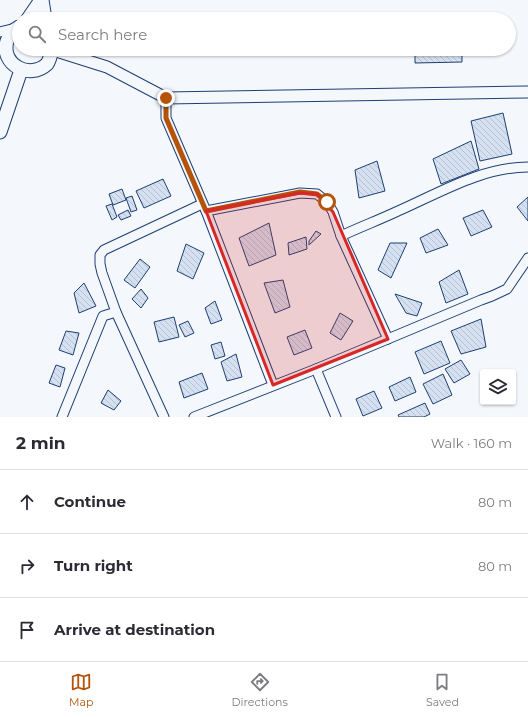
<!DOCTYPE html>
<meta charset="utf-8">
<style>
body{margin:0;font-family:Montserrat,sans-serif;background:#f7f7f7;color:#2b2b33}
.controls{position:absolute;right:12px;bottom:12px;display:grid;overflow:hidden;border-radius:4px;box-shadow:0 1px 3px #0004}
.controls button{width:36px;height:36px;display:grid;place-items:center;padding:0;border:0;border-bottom:1px solid #e1e1e2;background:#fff;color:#2b2b33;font:20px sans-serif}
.stop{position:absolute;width:12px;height:12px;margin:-9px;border:3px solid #b45309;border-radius:50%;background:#fff}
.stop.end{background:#b45309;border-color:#fff;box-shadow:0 1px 4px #0008}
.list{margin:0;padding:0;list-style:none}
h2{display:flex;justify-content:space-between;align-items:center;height:52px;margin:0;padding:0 16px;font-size:17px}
h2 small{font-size:13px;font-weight:400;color:#7c7c81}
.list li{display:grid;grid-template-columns:26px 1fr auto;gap:12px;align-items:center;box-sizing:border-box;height:64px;padding:0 16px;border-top:1px solid #e1e1e2}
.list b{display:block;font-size:15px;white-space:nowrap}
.list em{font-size:13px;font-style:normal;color:#7c7c81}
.icon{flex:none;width:22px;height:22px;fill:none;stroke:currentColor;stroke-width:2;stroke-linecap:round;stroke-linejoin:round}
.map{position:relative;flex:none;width:528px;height:417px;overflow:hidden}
.search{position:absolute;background:#fff;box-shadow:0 1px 3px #0004;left:12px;right:12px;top:12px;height:44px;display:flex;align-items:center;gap:10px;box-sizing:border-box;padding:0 14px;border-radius:22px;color:#7c7c81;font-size:15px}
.sheet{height:244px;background:#fff}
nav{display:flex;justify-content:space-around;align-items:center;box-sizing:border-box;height:56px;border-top:1px solid #e1e1e2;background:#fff;font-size:11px;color:#7c7c81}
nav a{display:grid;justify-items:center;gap:2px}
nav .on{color:#b45309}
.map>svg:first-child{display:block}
.building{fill:url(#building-back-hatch);stroke:#1d3f73}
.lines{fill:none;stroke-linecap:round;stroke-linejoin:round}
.minor-casing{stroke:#1d3f73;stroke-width:11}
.tertiary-casing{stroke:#1d3f73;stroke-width:13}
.secondary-casing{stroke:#1d3f73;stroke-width:15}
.minor{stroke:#f4f7fb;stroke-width:9}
.tertiary{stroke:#f4f7fb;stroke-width:11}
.secondary{stroke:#f4f7fb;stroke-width:13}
.route{stroke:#b45309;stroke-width:5}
.marked{fill:#d62828;fill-opacity:0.2;stroke:#d62828;stroke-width:3;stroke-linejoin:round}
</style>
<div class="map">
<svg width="528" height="417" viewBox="0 0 528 417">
<defs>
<pattern id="building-back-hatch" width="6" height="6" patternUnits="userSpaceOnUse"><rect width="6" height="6" fill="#d5e0f0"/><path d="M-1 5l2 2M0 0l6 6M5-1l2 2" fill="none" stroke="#b6c1d1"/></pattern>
</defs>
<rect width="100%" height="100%" fill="#f4f7fb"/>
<g class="building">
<path d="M415,49H462V62L415,63Z"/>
<path d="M503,113L512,154L480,161L471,121Z"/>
<path d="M471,141L479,169L441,184L433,159Z"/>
<path d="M377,161L385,191L359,198L355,170Z"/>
<path d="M163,179L171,196L144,208L136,191Z"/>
<path d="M122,189L126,200L113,205L109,194Z"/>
<path d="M132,196L137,210L131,212L126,198Z"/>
<path d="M528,197V221L517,207Z"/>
<path d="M112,204L117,217L112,220L106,206Z"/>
<path d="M128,210L131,216L121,220L118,215Z"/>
<path d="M483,210L492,227L471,236L463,218Z"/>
<path d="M269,223L276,255L249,266L239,238Z"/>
<path d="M438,229L448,245L426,253L420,238Z"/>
<path d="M316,231L321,234L309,245V241Z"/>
<path d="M306,237L307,249L289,255L288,243Z"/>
<path d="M390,243H407L391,278L378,270Z"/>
<path d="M186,244L204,253L193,279L177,271Z"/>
<path d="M140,259L150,267L135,288L124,280Z"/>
<path d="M459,270L468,294L446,303L439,282Z"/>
<path d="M283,280L290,307L275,313L264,283Z"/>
<path d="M84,283L96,306L79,313L74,293Z"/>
<path d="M141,289L148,298L141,308L132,299Z"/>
<path d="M395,294L422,303L417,316L406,313Z"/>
<path d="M215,301L222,320L211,324L205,308Z"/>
<path d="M340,313L353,321L341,340L330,333Z"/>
<path d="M174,317L179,337L159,342L154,322Z"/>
<path d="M481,319L486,347L461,354L451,331Z"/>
<path d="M188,321L194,333L185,337L179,325Z"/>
<path d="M305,330L312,348L294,355L287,337Z"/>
<path d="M66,331L79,333L73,355L59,350Z"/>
<path d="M441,341L450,363L424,374L415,352Z"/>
<path d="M221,342L225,356L215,359L211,345Z"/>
<path d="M236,354L242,377L227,381L221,362Z"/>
<path d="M461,360L470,374L454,383L445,369Z"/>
<path d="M56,365L65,368L60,387L49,383Z"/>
<path d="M202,373L208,389L184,398L179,382Z"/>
<path d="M443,374L452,395L433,404L423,384Z"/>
<path d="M410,377L416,392L395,401L389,387Z"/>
<path d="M108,390L121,401L114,410L101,403Z"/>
<path d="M374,391L382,408L363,416L356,399Z"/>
<path d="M425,403L430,414L424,417H399L398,415Z"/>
</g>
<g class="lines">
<g class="minor-casing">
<g id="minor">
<path d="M0,32L16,28"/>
<path d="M166,98V118L206,211L273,385"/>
<path d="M206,211L300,193L317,194L327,202L333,212L341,236L388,339"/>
<path d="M341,236C360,227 379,220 398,211C439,193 482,167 528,167"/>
<path d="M316,369L336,417"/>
<path d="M62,417L103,316L116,312"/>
<path d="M164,417L116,312L102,273L100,264V255L104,250L202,204"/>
<path d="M194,417L316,369L481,300L492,296L507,289L528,258"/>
</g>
</g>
<g class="tertiary-casing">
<path id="tertiary" d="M53,50L107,67L166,98L528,92"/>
</g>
<g class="secondary-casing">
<g id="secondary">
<path d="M42,0L45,19"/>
<path d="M28,19L41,0"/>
<path d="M19,27C13,30 9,35 7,41C0,65 30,80 47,64C50,60 51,53 52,49"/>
<path d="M0,132L21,70"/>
</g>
</g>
<use href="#minor" class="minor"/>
<use href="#tertiary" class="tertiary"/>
<use href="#secondary" class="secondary"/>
</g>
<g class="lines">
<path class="route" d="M166,98V118L206,211L300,192L317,194L327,202"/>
</g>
<path class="marked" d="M300,193L317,194L333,212L388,339L273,385L206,211Z"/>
</svg>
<div class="controls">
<button><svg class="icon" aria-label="layers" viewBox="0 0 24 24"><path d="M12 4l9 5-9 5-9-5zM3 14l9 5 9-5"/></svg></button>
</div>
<div class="stop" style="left:327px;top:202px"></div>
<div class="stop end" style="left:166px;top:98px"></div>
<div class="search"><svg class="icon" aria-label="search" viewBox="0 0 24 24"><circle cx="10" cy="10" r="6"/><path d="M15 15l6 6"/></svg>Search here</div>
</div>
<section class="sheet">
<h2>2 min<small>Walk · 160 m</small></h2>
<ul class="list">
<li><svg class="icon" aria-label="ahead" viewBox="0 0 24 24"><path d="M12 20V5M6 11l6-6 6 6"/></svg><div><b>Continue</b></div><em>80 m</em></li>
<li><svg class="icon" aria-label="right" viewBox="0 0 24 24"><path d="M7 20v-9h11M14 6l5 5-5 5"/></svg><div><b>Turn right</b></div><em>80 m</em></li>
<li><svg class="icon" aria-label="arrive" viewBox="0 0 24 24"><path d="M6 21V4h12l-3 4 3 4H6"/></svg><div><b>Arrive at destination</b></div></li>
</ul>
</section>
<nav>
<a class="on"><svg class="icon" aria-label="map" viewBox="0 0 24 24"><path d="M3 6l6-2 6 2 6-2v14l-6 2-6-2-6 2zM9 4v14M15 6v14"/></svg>Map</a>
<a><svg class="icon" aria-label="directions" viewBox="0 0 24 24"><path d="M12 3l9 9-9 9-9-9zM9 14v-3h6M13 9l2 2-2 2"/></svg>Directions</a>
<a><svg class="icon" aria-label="saved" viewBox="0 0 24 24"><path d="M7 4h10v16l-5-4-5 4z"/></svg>Saved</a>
</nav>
